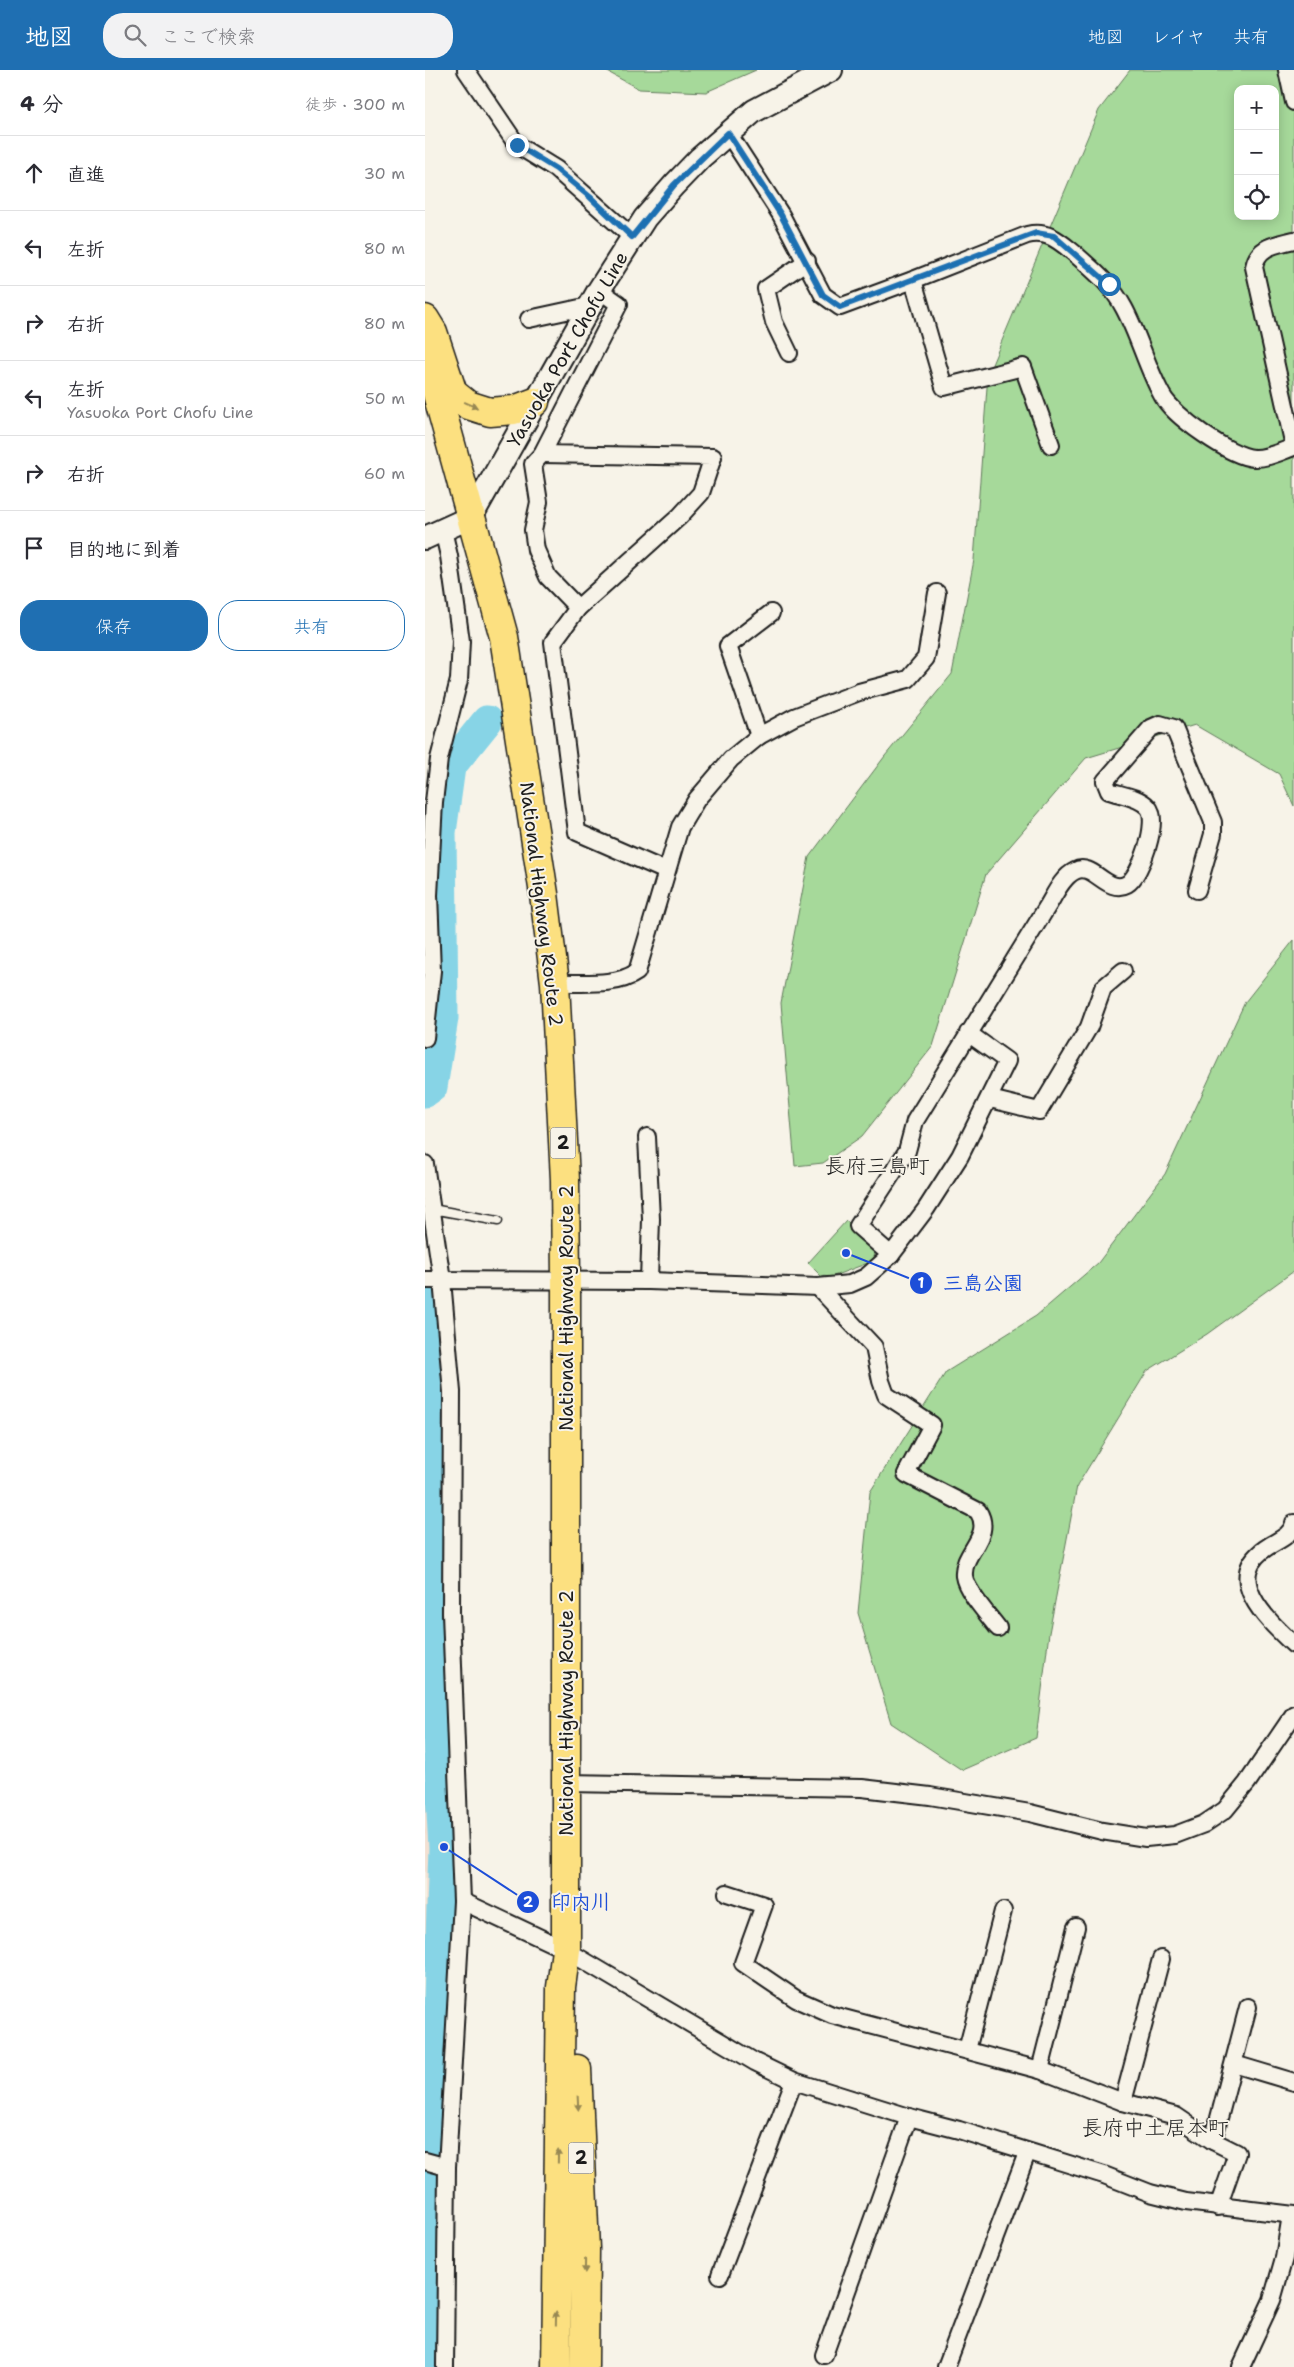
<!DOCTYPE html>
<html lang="ja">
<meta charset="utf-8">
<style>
body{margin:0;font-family:"Shantell Sans","Klee One",sans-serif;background:#f2f2f3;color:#2b2b33}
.controls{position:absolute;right:15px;top:15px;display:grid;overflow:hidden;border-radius:10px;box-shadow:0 2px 12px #0003}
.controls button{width:45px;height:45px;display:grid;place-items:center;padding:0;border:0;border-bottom:1px solid #e1e1e2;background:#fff;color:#2b2b33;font:25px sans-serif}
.stop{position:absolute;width:15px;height:15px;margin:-11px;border:4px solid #1f6fb2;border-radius:50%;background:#fff}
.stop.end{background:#1f6fb2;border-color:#fff;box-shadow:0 1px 5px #0008}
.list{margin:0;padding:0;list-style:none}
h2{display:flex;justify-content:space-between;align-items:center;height:65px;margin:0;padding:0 20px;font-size:21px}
h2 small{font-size:16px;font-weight:400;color:#7c7c81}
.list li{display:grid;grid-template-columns:32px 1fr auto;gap:15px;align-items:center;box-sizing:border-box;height:75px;padding:0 20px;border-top:1px solid #e1e1e2}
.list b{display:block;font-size:19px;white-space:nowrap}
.list p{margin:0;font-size:16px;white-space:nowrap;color:#7c7c81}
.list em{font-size:16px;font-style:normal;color:#7c7c81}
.actions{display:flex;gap:10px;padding:15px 20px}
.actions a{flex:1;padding:11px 0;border:1px solid #1f6fb2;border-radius:20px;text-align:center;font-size:18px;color:#1f6fb2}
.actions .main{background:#1f6fb2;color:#fff}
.icon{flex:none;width:28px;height:28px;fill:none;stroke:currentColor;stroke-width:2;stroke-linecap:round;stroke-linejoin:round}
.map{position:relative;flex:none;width:869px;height:2297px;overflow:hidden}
header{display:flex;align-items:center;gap:30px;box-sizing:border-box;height:70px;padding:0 25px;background:#1f6fb2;color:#fff}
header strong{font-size:24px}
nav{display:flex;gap:28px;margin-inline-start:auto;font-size:18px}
.search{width:350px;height:45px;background:#f2f2f3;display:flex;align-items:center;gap:12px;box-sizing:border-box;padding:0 18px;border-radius:20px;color:#7c7c81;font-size:19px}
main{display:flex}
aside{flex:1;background:#fff}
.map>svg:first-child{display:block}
.built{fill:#f3e0d2}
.green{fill:#a6d99a;stroke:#617a5b;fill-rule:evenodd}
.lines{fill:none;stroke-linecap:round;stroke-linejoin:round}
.stream{stroke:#5c8a95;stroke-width:5}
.river{stroke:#87d4e6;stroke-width:31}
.lane-casing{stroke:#1c1c1c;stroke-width:11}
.street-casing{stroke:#1c1c1c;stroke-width:20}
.secondary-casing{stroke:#1c1c1c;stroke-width:26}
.highway-casing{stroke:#1c1c1c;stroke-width:31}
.lane{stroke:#f7f3e8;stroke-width:8}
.street{stroke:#f7f3e8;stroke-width:16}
.secondary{stroke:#f7f3e8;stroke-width:22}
.highway{stroke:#fce080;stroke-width:28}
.oneway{fill:#978853}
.route{stroke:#1f6fb2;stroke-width:6}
.labels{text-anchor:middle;stroke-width:4;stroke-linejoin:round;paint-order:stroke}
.shield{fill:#f7f3e8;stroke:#5e5c59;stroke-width:1}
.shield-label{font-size:18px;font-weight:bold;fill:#1c1c1c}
.street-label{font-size:19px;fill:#1c1c1c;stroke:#f7f3e8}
.quarter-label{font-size:21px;fill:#1c1c1c;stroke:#f7f3e8}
.leader{fill:none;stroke:#1d4ed8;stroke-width:2}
.callout-dot{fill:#1d4ed8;stroke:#f7f3e8;stroke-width:2}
.mark-label{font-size:15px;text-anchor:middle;font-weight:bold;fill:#fff}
.callout-label{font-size:20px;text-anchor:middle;font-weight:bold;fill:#1d4ed8;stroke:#f7f3e8;stroke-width:4;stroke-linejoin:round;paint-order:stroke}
</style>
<header>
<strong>地図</strong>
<div class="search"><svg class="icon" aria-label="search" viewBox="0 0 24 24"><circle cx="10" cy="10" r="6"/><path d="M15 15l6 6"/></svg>ここで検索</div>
<nav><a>地図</a><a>レイヤ</a><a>共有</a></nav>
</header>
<main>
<aside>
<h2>4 分<small>徒歩 · 300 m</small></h2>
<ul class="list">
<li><svg class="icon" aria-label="ahead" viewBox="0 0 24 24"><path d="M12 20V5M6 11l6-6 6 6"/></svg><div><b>直進</b></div><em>30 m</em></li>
<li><svg class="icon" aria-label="left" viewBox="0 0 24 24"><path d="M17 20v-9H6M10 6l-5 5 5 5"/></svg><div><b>左折</b></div><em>80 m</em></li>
<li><svg class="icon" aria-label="right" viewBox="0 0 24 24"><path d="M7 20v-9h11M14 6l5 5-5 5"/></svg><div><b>右折</b></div><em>80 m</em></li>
<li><svg class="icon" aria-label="left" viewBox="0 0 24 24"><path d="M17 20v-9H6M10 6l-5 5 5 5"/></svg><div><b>左折</b><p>Yasuoka Port Chofu Line</p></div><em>50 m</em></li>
<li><svg class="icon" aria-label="right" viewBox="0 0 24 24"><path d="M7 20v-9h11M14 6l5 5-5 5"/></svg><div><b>右折</b></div><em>60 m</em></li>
<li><svg class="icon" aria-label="arrive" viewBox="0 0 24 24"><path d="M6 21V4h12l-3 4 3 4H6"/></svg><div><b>目的地に到着</b></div></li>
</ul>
<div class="actions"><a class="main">保存</a><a>共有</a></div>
</aside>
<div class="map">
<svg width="869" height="2297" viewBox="0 0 869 2297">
<rect width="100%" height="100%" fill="#f7f3e8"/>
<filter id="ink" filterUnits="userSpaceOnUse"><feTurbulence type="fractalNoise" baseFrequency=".02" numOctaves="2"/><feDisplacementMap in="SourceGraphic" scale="10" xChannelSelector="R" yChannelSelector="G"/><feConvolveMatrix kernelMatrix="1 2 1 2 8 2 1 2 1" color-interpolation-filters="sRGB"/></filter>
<g filter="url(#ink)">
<path class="built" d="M0,1592L15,1824L3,2078L0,2077Z"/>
<g class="green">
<path d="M179,0H331L281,22L214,19Z"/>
<path d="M705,0H869V736L854,704L770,655L661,688L561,804L508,976L437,1066L398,1093L370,1096L356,933L384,787L460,686L527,604L549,490L563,304L674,40ZM813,19H850V146H813Z"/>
<path d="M869,870V1201L782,1264L722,1301L652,1416L624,1563L611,1668L537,1700L466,1653L433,1543L445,1422L521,1302L611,1246L673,1193L740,1104L820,932Z"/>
<path d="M421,1151L452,1176L448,1191L406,1207L396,1206L383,1193Z"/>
</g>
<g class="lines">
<path class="stream" d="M0,2201L5,2202"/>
<g class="river">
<path d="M0,1022L7,1017L18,948L16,762L25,697L62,651"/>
<path d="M0,1221L7,1343L3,1417L8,1586L19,1777L5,2202L8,2258L7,2297"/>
</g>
<g class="lane-casing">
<path id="lane" d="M7,1139L73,1151"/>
</g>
<g class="street-casing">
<g id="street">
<path d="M41,0L92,75L131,99L207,167"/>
<path d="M862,0L869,32"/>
<path d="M303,63L356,145L398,225L415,237L488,210L602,165C623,160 634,171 649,183C668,200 687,215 699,238C714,266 722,298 737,325C748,346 806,387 829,388C841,389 857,381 869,377"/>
<path d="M869,170C850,175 833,176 829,197L869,376"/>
<path d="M488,210L519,317L598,297L626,375"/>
<path d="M174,220L194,234L117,384L288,387L276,423L255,446L153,538L128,572L152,762L241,801"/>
<path d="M104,249L164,236"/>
<path d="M364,283L349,252L341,219L382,191"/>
<path d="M117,384L108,394L114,432L108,460L111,480L123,507L153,538"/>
<path d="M334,666L303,576L346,543"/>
<path d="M130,913C155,912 191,917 212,902L255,757L272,729L306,689L334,666L369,647L434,622L483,609L501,588L512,523"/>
<path d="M0,968L7,901L4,825L9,732L14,689L34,610L36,571L24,486L18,460"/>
<path d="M565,1029L614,1041L664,957L678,918L698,901"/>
<path d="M222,1067L226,1149L224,1211"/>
<path d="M0,1094L17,1210L27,1322L26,1543L37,1831L22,2097L20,2297"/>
<path d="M466,1185L433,1156L482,1081L490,1051L622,837C629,826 637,807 650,801C668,791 682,825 702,814C716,806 735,750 723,737C714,727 696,725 684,721L680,711L726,658L735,654L749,658L788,752V764L772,820"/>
<path d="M0,1210L224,1211L393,1217L425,1214L441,1207L466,1185L501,1139L535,1086L582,991L543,963"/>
<path d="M393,1217L449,1277L456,1311L461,1325L507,1355L481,1404L553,1441C569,1467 537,1481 539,1506C541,1521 564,1546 573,1558"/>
<path d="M869,1453C867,1465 854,1470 844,1476C795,1506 841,1549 869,1575"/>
<path d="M141,1713L437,1718L505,1726L605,1743L677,1761L721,1768L750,1765L779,1754L800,1740L822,1713L869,1644"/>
<path d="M302,1823L339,1835L318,1893L371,1929L407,1945L615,2000L698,2032L751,2046L788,2071L812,2083L793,2137"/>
<path d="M37,1831L141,1880L330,1992L369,2011L484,2047L534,2060L679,2105L725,2123L761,2132L869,2145"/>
<path d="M542,1980L578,1841"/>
<path d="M809,1994L869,2012"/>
<path d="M615,2000L651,1857"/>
<path d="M698,2032L736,1889"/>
<path d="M788,2071L823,1937"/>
<path d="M0,2091L22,2097"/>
<path d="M295,2205L369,2011"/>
<path d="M399,2285L484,2047"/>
<path d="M521,2297L602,2083"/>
<path d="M816,2297L847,2230L859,2188L866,2145"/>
</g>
</g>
<g class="secondary-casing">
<path id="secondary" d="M0,468L46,447L174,220L220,148L249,115L275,88L329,41L406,0"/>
</g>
<g class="highway-casing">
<g id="highway">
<path d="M0,249L8,262L28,323L43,335L65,342L89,340L110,332"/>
<path d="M0,280L79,567L119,824L130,913L140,1110L141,1210V1880L136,1917L131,2297"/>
<path d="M152,1999L160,2179L159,2297"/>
</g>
</g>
<use href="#lane" class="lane"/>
<use href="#street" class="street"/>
<use href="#secondary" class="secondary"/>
<use href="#highway" class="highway"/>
</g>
<defs><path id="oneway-solid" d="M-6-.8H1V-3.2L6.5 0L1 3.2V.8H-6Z" transform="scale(1.25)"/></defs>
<g class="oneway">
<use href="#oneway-solid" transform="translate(46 335) rotate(24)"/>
<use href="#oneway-solid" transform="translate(153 2033) rotate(87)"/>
<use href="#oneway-solid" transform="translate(133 2086) rotate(-89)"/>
<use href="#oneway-solid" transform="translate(160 2196) rotate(91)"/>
<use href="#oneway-solid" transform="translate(131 2248) rotate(-89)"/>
</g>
</g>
<g class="lines" filter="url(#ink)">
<path class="route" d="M92,75L131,99L165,127L207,167L249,115L303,63L356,145L398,225L415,237L611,163L629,166L684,214"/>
</g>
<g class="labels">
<g class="shield">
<rect x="125.5" y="1057.5" width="25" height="31" rx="4"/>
<rect x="143.5" y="2072.5" width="25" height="31" rx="4"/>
</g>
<g class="shield-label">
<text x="138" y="1079">2</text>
<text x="156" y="2094">2</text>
</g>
<g class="street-label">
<text transform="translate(142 279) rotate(-60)" y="7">Yasuoka Port Chofu Line</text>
<text transform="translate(117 834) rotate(83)" y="7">National Highway Route 2</text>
<text transform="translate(141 1238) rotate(-90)" y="7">National Highway Route 2</text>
<text transform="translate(141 1643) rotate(-90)" y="7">National Highway Route 2</text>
</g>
<g class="quarter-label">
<text x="452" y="1103">長府三島町</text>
<text x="730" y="2065">長府中土居本町</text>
</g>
</g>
<path class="leader" d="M421 1183L496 1213M19 1777L103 1832"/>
<g class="callout-dot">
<circle cx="421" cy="1183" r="5"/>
<circle cx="19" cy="1777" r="5"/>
<circle cx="496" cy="1213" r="12"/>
<circle cx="103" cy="1832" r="12"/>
</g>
<g class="mark-label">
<text x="496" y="1218">1</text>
<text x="103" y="1837">2</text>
</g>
<g class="callout-label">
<text x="558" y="1220">三島公園</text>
<text x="156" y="1839">印内川</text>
</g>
</svg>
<div class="controls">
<button>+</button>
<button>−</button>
<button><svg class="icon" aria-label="locate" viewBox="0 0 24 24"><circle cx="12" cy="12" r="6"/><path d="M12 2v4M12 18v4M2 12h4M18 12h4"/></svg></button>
</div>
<div class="stop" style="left:684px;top:214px"></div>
<div class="stop end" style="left:92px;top:75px"></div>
</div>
</main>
